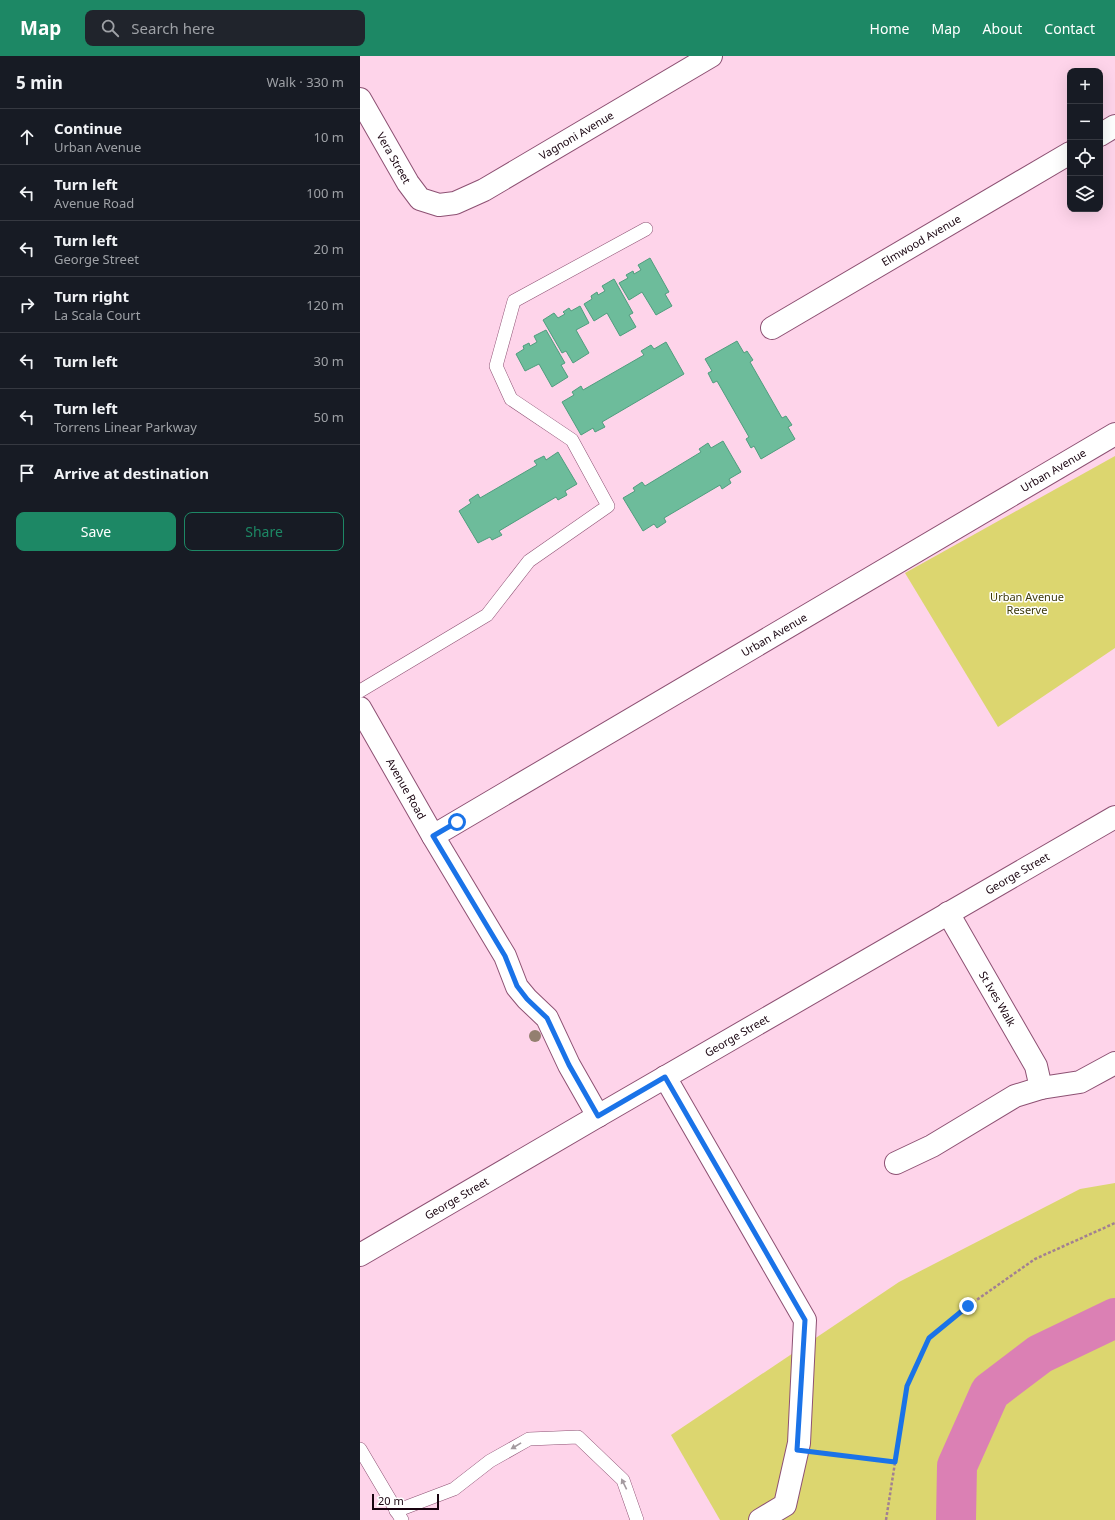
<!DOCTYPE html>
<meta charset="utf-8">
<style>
body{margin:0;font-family:"Noto Sans",sans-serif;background:#20242c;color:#f1f3f6}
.controls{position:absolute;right:12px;top:12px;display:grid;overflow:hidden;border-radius:8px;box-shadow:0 4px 16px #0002}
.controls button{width:36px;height:36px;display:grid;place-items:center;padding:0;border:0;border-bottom:1px solid #363941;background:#171b24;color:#f1f3f6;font:20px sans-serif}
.scale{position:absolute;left:12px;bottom:10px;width:67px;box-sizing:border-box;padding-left:4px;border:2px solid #18030f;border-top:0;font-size:11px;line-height:14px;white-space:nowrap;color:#18030f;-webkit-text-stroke:3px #fff;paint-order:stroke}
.stop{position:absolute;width:12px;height:12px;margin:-9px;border:3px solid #1a73e8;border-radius:50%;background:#fff}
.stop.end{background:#1a73e8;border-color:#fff;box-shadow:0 1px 4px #0008}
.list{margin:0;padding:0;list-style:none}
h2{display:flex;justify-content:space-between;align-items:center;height:52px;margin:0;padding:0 16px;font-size:17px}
h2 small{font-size:13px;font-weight:400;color:#9ea1a6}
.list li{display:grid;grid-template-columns:26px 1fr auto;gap:12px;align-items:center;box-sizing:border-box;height:56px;padding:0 16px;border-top:1px solid #363941}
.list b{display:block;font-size:15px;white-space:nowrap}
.list p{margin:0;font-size:13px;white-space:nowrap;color:#9ea1a6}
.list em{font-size:13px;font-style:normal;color:#9ea1a6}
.actions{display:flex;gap:8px;padding:12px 16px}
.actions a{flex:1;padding:9px 0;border:1px solid #1d8865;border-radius:8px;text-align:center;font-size:14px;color:#1d8865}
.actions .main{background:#1d8865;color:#fff}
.icon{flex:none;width:22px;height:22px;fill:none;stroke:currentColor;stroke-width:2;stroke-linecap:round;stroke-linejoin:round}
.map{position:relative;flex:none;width:755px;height:1464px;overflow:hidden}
header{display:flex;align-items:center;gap:24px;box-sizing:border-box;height:56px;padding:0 20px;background:#1d8865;color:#fff}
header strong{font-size:19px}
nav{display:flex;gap:22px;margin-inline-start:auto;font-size:14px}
.search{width:280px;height:36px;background:#20242c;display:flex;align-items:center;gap:10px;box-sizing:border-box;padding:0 14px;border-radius:8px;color:#9ea1a6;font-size:15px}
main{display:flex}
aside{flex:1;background:#171b24}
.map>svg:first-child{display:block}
.green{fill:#dcd66f}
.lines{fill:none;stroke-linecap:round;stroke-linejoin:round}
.river{stroke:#db80b4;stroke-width:40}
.building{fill:#6dbc9b;stroke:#4f9d7e}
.service-casing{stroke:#8d5173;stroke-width:14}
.minor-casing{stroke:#8d5173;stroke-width:24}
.tertiary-casing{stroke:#8d5173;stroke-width:24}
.path{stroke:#a28092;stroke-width:2.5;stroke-dasharray:3 2;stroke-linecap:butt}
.service{stroke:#fff;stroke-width:13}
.minor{stroke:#fff;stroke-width:22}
.tertiary{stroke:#fff;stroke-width:22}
.tree{fill:#937f6f}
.oneway{fill:#a39a9f}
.route{stroke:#1a73e8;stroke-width:5}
.labels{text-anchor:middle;stroke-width:3;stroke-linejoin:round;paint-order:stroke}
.street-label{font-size:11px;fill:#18030f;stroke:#fff}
.park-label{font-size:11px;fill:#3c390a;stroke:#fff}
</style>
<header>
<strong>Map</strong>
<div class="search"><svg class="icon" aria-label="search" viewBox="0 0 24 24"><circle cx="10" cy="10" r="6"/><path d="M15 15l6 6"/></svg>Search here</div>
<nav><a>Home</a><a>Map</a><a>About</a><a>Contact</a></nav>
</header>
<main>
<aside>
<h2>5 min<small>Walk · 330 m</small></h2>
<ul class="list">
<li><svg class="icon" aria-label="ahead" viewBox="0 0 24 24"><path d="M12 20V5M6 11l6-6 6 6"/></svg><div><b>Continue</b><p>Urban Avenue</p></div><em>10 m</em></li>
<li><svg class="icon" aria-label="left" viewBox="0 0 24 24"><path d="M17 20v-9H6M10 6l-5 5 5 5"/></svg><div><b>Turn left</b><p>Avenue Road</p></div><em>100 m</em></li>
<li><svg class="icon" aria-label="left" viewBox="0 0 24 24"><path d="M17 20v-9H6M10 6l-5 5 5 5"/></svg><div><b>Turn left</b><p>George Street</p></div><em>20 m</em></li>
<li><svg class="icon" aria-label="right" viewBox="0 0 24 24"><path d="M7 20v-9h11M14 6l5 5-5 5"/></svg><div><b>Turn right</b><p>La Scala Court</p></div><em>120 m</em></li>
<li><svg class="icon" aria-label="left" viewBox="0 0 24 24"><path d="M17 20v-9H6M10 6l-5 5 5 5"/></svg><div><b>Turn left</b></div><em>30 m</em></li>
<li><svg class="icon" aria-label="left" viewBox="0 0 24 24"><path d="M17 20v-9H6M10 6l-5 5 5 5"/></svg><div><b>Turn left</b><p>Torrens Linear Parkway</p></div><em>50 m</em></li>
<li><svg class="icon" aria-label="arrive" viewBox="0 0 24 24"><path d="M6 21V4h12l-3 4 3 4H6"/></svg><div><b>Arrive at destination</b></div></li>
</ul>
<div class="actions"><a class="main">Save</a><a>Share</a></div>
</aside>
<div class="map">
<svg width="755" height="1464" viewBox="0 0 755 1464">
<rect width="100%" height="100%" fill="#fed4ea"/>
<g class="green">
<path d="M755,400V592L638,671L545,517Z"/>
<path d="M755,1127V1464H360L311,1379L539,1226L720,1133Z"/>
</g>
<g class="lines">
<path class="river" d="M596,1464L597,1410L630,1336L680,1298L755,1262"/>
</g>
<g class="building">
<path d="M290,202L309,236L305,238L312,250L296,259L282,236L269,244L259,227L268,222L266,219L273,215L274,218L281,214L278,209Z"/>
<path d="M254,223L273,257L269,259L276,271L260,280L247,257L234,265L224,248L232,243L231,240L237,236L238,239L245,235L242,230Z"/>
<path d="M220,250L229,267L216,274L229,297L213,307L206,295L202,297L183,264L194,257L198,262L205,258L203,256L209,252L211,255Z"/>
<path d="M186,274L205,307L201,309L208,321L192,331L179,308L165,315L156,298L164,293L163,290L169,287L170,290L177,286L174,280Z"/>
<path d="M377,285L384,297L387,295L393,304L390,306L422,362L426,360L432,369L428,371L435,383L401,403L394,390L391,392L386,383L389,381L357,325L353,327L348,317L352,315L345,303Z"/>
<path d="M306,286L324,318L242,366L245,371L235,376L233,372L221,379L202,346L214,339L212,336L221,330L223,334L284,299L281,295L291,289L294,293Z"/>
<path d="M363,385L381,416L369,423L371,427L362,433L360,429L304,462L306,466L297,472L294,468L283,475L263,442L275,435L273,432L282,426L285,430L341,396L339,393L348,387L351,392Z"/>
<path d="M198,396L217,428L205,435L207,439L198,444L196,441L139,475L142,479L132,484L130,481L118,487L99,455L111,447L109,444L118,438L120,442L177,409L174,405L184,400L186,404Z"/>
</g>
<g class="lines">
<g class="service-casing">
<g id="service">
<path d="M0,635L127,559L169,505L248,450L212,384L151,343L136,310L154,245L286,173"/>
<path d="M0,1393L42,1464"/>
<path d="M36,1455L94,1433L130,1405L169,1383L218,1381L263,1424L277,1464"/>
</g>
</g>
<g class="minor-casing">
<g id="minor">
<path id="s1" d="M0,43L48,127L60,143L79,149L95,147L124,134L351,0"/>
<path d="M740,79L755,70"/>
<path id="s2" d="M412,272L710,97"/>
<path id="s3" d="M73,780L755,378"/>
<path id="s4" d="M588,857L676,1010L681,1032"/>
<path d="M305,1021L445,1264L439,1387L425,1449L400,1464"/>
<path d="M536,1107L572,1090L655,1040L681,1032L720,1026L755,1007"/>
</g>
</g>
<g class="tertiary-casing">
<g id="tertiary">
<path id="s5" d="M0,652L73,780L145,900L157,931L167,943L187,962L209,1009L238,1060"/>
<path id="s6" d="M0,1199L238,1060L755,761"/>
</g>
</g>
<g class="path">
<path d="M460,1396L535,1406"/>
<path d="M526,1464L547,1330L569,1282L608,1250L675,1203L755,1167"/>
</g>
<use href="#service" class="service"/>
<use href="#minor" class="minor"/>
<use href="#tertiary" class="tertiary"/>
</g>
<circle class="tree" cx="175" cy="980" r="6"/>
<defs><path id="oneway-solid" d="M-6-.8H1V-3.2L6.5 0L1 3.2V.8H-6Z"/></defs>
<g class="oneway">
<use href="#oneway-solid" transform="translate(156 1390) rotate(149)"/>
<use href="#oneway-solid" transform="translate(264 1428) rotate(-116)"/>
</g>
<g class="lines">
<path class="route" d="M97,766L73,780L145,900L157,930L167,943L187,962L209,1009L238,1060L305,1021L445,1264L437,1394L535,1406L547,1330L569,1282L608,1250"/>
</g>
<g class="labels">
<g class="street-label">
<text dy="4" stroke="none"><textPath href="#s1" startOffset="292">Vagnoni Avenue</textPath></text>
<text dy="4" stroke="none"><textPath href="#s1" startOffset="68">Vera Street</textPath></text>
<text dy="4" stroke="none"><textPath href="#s2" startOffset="173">Elmwood Avenue</textPath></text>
<text dy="4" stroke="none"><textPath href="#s3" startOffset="720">Urban Avenue</textPath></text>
<text dy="4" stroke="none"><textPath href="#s3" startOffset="396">Urban Avenue</textPath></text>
<text dy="4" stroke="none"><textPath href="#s5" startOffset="93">Avenue Road</textPath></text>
<text dy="4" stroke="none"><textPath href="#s6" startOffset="760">George Street</textPath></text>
<text dy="4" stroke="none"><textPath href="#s4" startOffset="99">St Ives Walk</textPath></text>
<text dy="4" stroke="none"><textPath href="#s6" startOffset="436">George Street</textPath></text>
<text dy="4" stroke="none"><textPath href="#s6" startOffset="112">George Street</textPath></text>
</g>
<g class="park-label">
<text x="667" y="545">Urban Avenue<tspan x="667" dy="13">Reserve</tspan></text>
</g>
</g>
</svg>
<div class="controls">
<button>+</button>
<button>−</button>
<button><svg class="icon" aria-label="locate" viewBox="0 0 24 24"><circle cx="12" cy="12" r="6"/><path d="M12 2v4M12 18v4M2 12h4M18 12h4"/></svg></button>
<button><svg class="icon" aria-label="layers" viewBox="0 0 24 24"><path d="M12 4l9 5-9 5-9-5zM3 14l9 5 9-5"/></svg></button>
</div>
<div class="scale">20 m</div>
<div class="stop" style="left:97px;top:766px"></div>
<div class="stop end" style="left:608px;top:1250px"></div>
</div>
</main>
